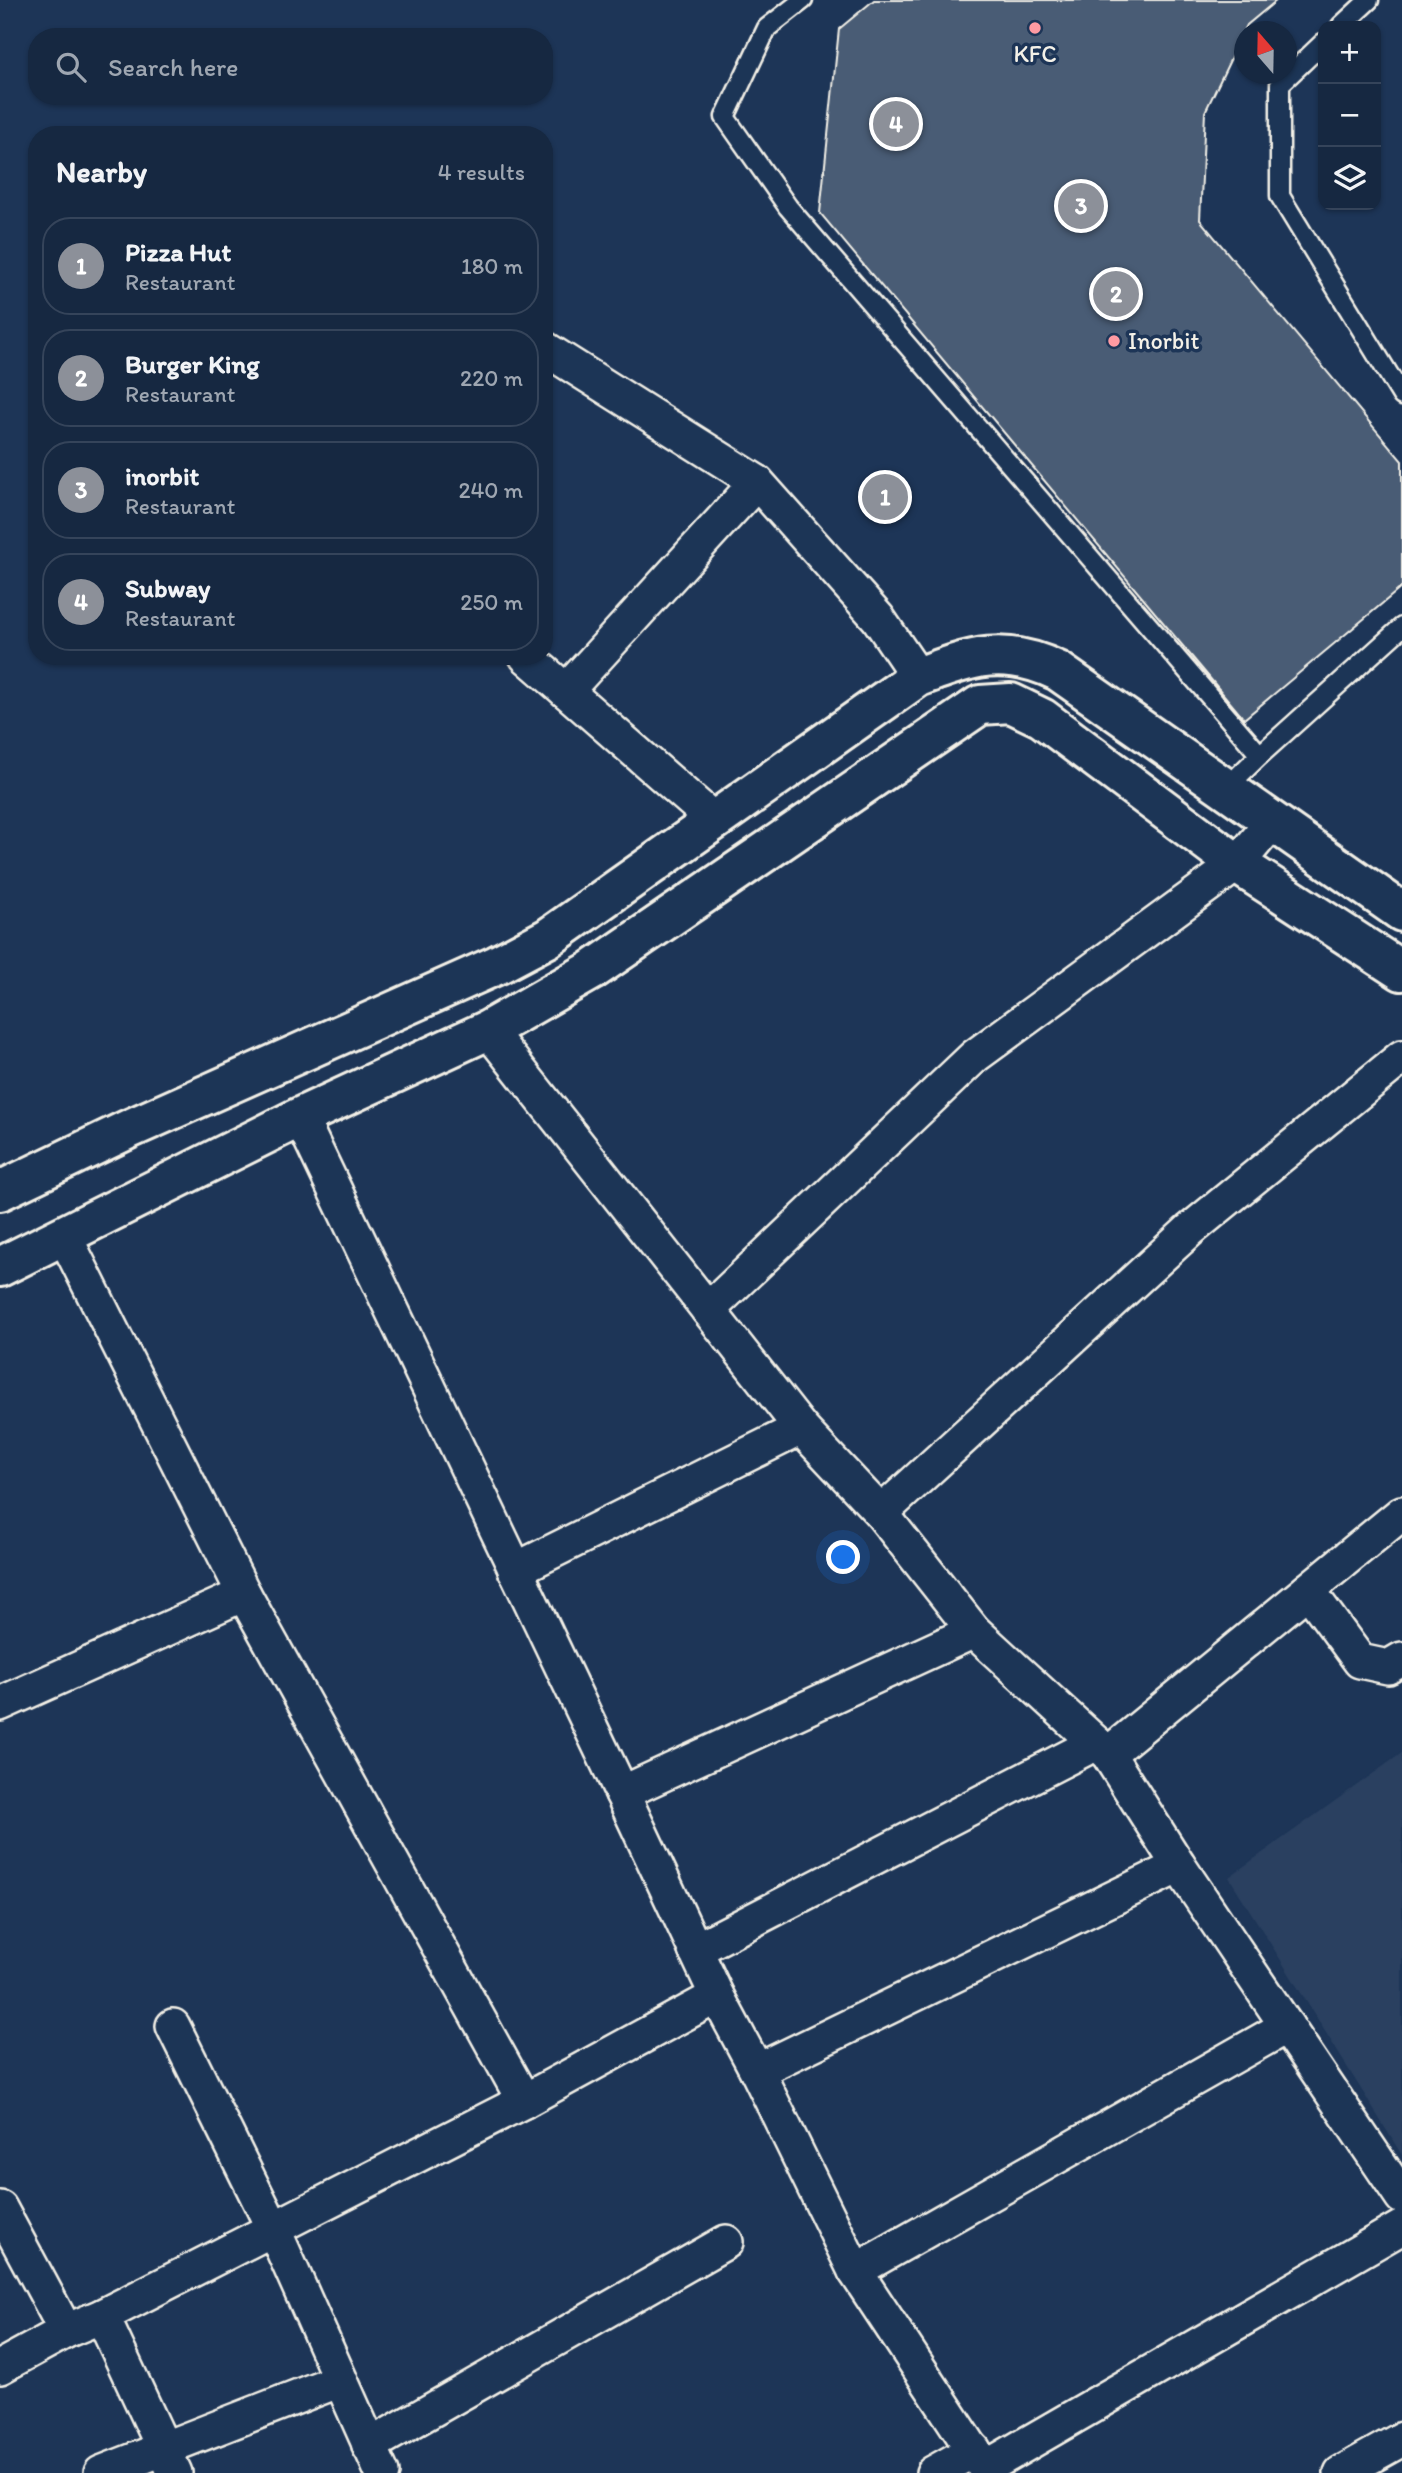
<!DOCTYPE html>
<meta charset="utf-8">
<style>
body{margin:0;font-family:Itim,sans-serif;background:#1f3048;color:#f1f3f6}
.controls{position:absolute;right:21px;top:21px;display:grid;overflow:hidden;border-radius:14px;box-shadow:0 2px 5px #0004}
.controls button{width:63px;height:63px;display:grid;place-items:center;padding:0;border:0;border-bottom:2px solid #35445a;background:#162841;color:#f1f3f6;font:35px sans-serif}
.compass{position:absolute;left:1234px;top:21px;width:63px;height:63px;border-radius:50%;background:#162841;box-shadow:0 2px 5px #0004;rotate:340deg}
.you{position:absolute;left:844px;top:1558px;width:24px;height:24px;margin:-18px;border:5px solid #fff;border-radius:50%;background:#1a73e8;box-shadow:0 0 0 10px #1a73e833}
.badge{display:grid;place-items:center;width:46px;height:46px;border-radius:50%;background:#8c9099;color:#fff;font-size:23px;font-weight:700}
.pin{position:absolute;translate:-50% -50%;border:4px solid #fff;box-shadow:0 2px 7px #0006}
.list{margin:0;padding:0;list-style:none}
h2{display:flex;justify-content:space-between;align-items:center;height:91px;margin:0;padding:0 28px;font-size:30px}
h2 small{font-size:23px;font-weight:400;color:#9ea6b1}
.list li{display:grid;grid-template-columns:46px 1fr auto;gap:21px;align-items:center;box-sizing:border-box;height:98px;margin:0 14px 14px;padding:0 14px;border:2px solid #35445a;border-radius:28px}
.list b{display:block;font-size:26px;white-space:nowrap}
.list p{margin:0;font-size:23px;white-space:nowrap;color:#9ea6b1}
.list em{font-size:23px;font-style:normal;color:#9ea6b1}
.icon{flex:none;width:38px;height:38px;fill:none;stroke:currentColor;stroke-width:2;stroke-linecap:round;stroke-linejoin:round}
.map{position:relative;flex:none;width:1402px;height:2473px;overflow:hidden}
.search{position:absolute;background:#162841;box-shadow:0 2px 5px #0004;left:28px;top:28px;width:525px;height:77px;display:flex;align-items:center;gap:18px;box-sizing:border-box;padding:0 24px;border-radius:28px;color:#9ea6b1;font-size:26px}
.panel{position:absolute;background:#162841;box-shadow:0 2px 5px #0004;left:28px;top:126px;width:525px;height:539px;border-radius:28px}
.map>svg:first-child{display:block}
.built{fill:#2a4060}
.building{fill:#485b74;stroke:#f4f1e8;stroke-width:2}
.lines{fill:none;stroke-linecap:round;stroke-linejoin:round}
.service-casing{stroke:#f4f1e8;stroke-width:23}
.minor-casing{stroke:#f4f1e8;stroke-width:38}
.tertiary-casing{stroke:#f4f1e8;stroke-width:44}
.service{stroke:#1d3557;stroke-width:18}
.minor{stroke:#1d3557;stroke-width:33}
.tertiary{stroke:#1d3557;stroke-width:38}
.poi-dot{fill:#ff9aa2;stroke:#1d3557;stroke-width:2.5}
.labels{text-anchor:middle;stroke-width:7;stroke-linejoin:round;paint-order:stroke}
.poi-label{font-size:24px;fill:#f4f1e8;stroke:#1d3557}
</style>
<div class="map">
<svg width="1402" height="2473" viewBox="0 0 1402 2473">
<rect width="100%" height="100%" fill="#1d3557"/>
<filter id="ink" filterUnits="userSpaceOnUse"><feTurbulence type="fractalNoise" baseFrequency=".0143" numOctaves="2"/><feDisplacementMap in="SourceGraphic" scale="14" xChannelSelector="R" yChannelSelector="G"/><feConvolveMatrix kernelMatrix="1 2 1 2 8 2 1 2 1" color-interpolation-filters="sRGB"/></filter>
<g filter="url(#ink)">
<path class="built" d="M1402,1753V2155L1229,1877Z"/>
<path class="building" d="M874,0H1277L1247,25L1205,112L1200,220L1402,461V587L1244,719L820,213L839,29Z"/>
<g class="lines">
<g class="service-casing">
<g id="service">
<path d="M803,0L767,28L725,117L788,207L1260,755"/>
<path d="M1341,26L1369,0"/>
<path d="M1323,43L1280,84V196L1402,396"/>
<path d="M1226,788L1260,755L1402,627"/>
</g>
</g>
<g class="minor-casing">
<g id="minor">
<path d="M544,348L757,482L878,618L918,677"/>
<path d="M526,656L715,821"/>
<path d="M566,691L757,482"/>
<path d="M488,1030L801,1428L881,1513L974,1631L1108,1754L1179,1866L1402,2197"/>
<path d="M300,1117L622,1793L717,1996L757,2071L855,2271L988,2473"/>
<path d="M64,1235L244,1594L524,2101"/>
<path d="M708,1310L975,1056L1237,864L1273,821"/>
<path d="M881,1513L1190,1230L1402,1057"/>
<path d="M515,1570L801,1428"/>
<path d="M1308,1590L1360,1661L1388,1667L1402,1659"/>
<path d="M0,1704L244,1594"/>
<path d="M1108,1754L1402,1513"/>
<path d="M622,1793L974,1631"/>
<path d="M695,1950L1096,1743"/>
<path d="M173,2026L273,2228L382,2473"/>
<path d="M757,2071L1179,1866"/>
<path d="M0,2208L66,2331"/>
<path d="M855,2271L1287,2026"/>
<path d="M102,2316L175,2473"/>
<path d="M0,2367L66,2331L102,2316L524,2101L717,1996"/>
<path d="M369,2446L726,2242"/>
<path d="M985,2468L1402,2227"/>
<path d="M101,2473L340,2380"/>
<path d="M933,2473L974,2450"/>
<path d="M1341,2473L1402,2439"/>
</g>
</g>
<g class="tertiary-casing">
<g id="tertiary">
<path d="M0,1191L129,1129L497,965L548,938L918,677C972,657 1003,645 1058,671L1402,912"/>
<path d="M0,1267L300,1117L488,1030L591,971L980,705L1011,703L1042,718L1237,864L1402,971"/>
</g>
</g>
<use href="#service" class="service"/>
<use href="#minor" class="minor"/>
<use href="#tertiary" class="tertiary"/>
</g>
</g>
<g class="poi-dot">
<circle cx="1035" cy="28" r="7"/>
<circle cx="1114" cy="341" r="7"/>
</g>
<g class="labels">
<g class="poi-label">
<text x="1035" y="62">KFC</text>
<text x="1128" y="349" text-anchor="start">Inorbit</text>
</g>
</g>
</svg>
<div class="controls">
<button>+</button>
<button>−</button>
<button><svg class="icon" aria-label="layers" viewBox="0 0 24 24"><path d="M12 4l9 5-9 5-9-5zM3 14l9 5 9-5"/></svg></button>
</div>
<svg class="compass" viewBox="-18 -18 36 36"><path d="M0-13l5 13h-10z" fill="#e53935"/><path d="M0 13l5-13h-10z" fill="#9ea6b1"/></svg>
<div class="you"></div>
<div class="pin badge" style="left:885px;top:497px">1</div>
<div class="pin badge" style="left:1116px;top:294px">2</div>
<div class="pin badge" style="left:1081px;top:206px">3</div>
<div class="pin badge" style="left:896px;top:124px">4</div>
<div class="search"><svg class="icon" aria-label="search" viewBox="0 0 24 24"><circle cx="10" cy="10" r="6"/><path d="M15 15l6 6"/></svg>Search here</div>
<section class="panel">
<h2>Nearby<small>4 results</small></h2>
<ul class="list">
<li><span class="badge">1</span><div><b>Pizza Hut</b><p>Restaurant</p></div><em>180 m</em></li>
<li><span class="badge">2</span><div><b>Burger King</b><p>Restaurant</p></div><em>220 m</em></li>
<li><span class="badge">3</span><div><b>inorbit</b><p>Restaurant</p></div><em>240 m</em></li>
<li><span class="badge">4</span><div><b>Subway</b><p>Restaurant</p></div><em>250 m</em></li>
</ul>
</section>
</div>
